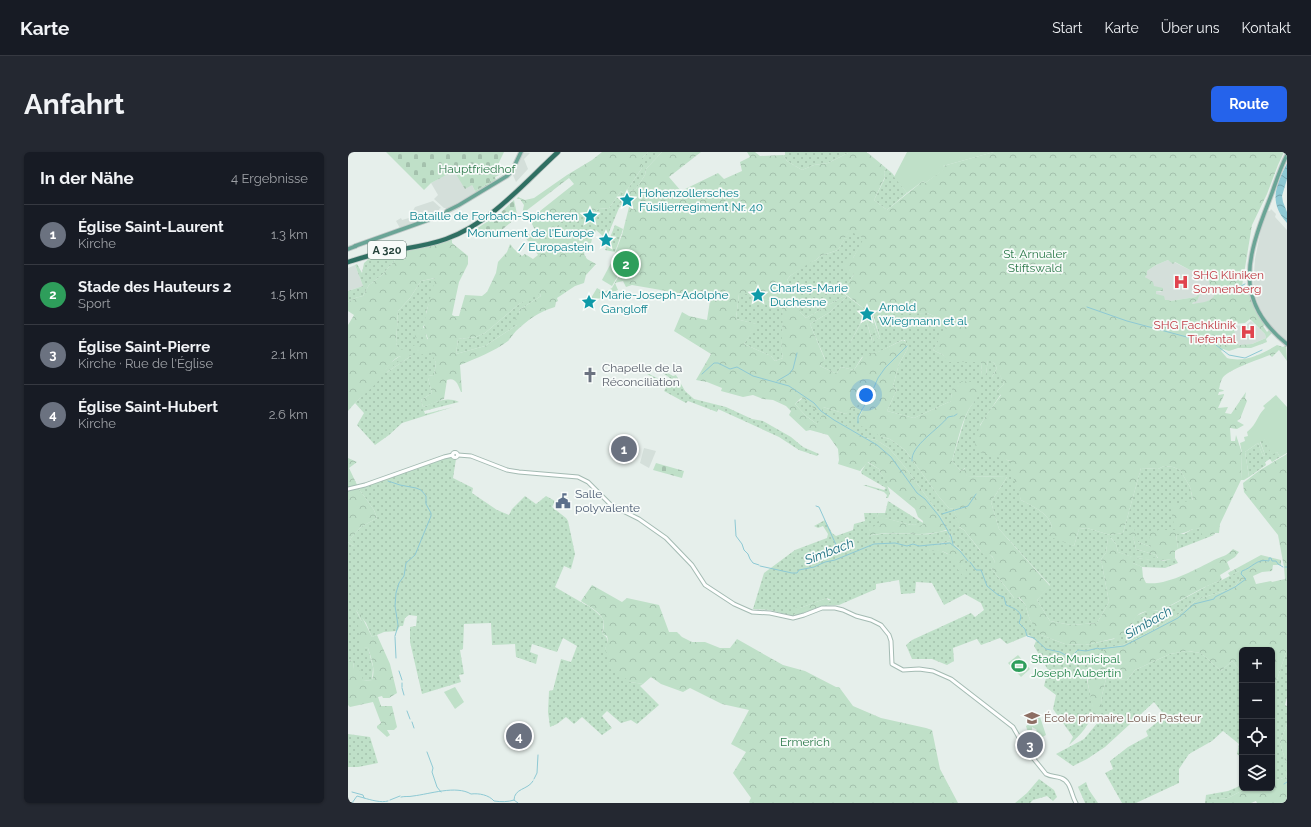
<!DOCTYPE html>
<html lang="de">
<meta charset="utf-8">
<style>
body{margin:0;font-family:Raleway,sans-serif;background:#242831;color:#f1f3f6}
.controls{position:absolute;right:12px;bottom:12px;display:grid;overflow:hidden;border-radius:6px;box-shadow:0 1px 3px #0004}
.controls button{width:36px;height:36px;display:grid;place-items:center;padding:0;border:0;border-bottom:1px solid #363941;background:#171b24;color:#f1f3f6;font:20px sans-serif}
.you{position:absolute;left:518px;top:243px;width:14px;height:14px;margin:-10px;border:3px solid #fff;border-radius:50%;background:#1a73e8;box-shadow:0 0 0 6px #1a73e833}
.badge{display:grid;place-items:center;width:26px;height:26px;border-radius:50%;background:#2563eb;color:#fff;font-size:13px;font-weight:700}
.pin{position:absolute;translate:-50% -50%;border:2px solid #fff;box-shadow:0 1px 4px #0006}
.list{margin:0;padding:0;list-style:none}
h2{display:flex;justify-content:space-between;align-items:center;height:52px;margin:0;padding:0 16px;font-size:17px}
h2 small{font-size:13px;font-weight:400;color:#9ea1a6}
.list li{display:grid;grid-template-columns:26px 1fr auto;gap:12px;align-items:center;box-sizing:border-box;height:60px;padding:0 16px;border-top:1px solid #363941}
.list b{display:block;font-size:15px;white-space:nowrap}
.list p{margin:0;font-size:13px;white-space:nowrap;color:#9ea1a6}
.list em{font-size:13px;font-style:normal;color:#9ea1a6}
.icon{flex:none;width:22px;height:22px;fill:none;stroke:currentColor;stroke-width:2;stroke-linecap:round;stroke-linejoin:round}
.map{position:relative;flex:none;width:939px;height:651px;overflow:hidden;border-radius:6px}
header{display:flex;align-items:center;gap:24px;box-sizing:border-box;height:56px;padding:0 20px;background:#171b24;border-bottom:1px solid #363941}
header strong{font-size:19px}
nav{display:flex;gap:22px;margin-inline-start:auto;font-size:14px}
.intro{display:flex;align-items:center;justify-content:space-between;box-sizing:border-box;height:96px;padding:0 24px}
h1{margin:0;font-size:28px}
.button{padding:10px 18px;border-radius:6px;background:#2563eb;color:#fff;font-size:14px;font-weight:700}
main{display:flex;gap:24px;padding:0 24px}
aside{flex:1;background:#171b24;border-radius:6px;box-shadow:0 1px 3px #0004}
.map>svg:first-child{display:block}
.built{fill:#d4dfda}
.grass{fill:url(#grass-dots);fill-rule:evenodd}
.forest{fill:url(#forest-crowns);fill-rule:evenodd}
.cemetery{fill:url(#cemetery-stones)}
.green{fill:#bfe0c8}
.water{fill:url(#water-waves)}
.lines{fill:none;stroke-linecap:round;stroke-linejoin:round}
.stream{stroke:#8ec9d4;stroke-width:1}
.secondary-casing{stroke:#a4bbb3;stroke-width:5}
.primary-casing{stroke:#c2cac8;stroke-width:5.5}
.motorway-casing{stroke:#c2cac8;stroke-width:6}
.secondary{stroke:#fff;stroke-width:3}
.primary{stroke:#6aa596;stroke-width:3.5}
.motorway{stroke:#2f6f62;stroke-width:4.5}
.labels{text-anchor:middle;stroke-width:3.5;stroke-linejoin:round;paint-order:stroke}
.shield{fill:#f7fbf9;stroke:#637a73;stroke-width:1}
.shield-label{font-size:11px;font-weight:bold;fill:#24423a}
.park-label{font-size:12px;fill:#2d7a4b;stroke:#f7fbf9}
.culture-label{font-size:12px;fill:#0d838f;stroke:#f7fbf9;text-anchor:start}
.health-label{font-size:12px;fill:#be3a42;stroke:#f7fbf9;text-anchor:start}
.worship-label{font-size:12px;fill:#5b616d;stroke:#f7fbf9;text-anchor:start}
.service-label{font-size:12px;fill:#4e5e75;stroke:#f7fbf9;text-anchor:start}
.leisure-label{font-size:12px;fill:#27864d;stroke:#f7fbf9;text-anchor:start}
.education-label{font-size:12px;fill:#785e54;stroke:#f7fbf9;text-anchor:start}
.water-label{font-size:13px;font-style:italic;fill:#1c6f80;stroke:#f7fbf9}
</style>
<header>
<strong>Karte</strong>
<nav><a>Start</a><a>Karte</a><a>Über uns</a><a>Kontakt</a></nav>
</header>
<div class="intro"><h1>Anfahrt</h1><a class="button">Route</a></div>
<main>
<aside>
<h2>In der Nähe<small>4 Ergebnisse</small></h2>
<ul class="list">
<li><span class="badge" style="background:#6b7280">1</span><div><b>Église Saint-Laurent</b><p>Kirche</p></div><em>1.3 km</em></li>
<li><span class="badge" style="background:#2e9e5b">2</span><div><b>Stade des Hauteurs 2</b><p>Sport</p></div><em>1.5 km</em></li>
<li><span class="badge" style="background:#6b7280">3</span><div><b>Église Saint-Pierre</b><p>Kirche · Rue de l'Église</p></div><em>2.1 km</em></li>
<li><span class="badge" style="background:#6b7280">4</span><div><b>Église Saint-Hubert</b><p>Kirche</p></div><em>2.6 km</em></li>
</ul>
</aside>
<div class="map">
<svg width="939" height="651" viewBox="0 0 939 651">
<defs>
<pattern id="grass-dots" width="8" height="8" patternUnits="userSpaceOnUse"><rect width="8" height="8" fill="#bfe0c8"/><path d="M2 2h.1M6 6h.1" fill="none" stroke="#a4c1ad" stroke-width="1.8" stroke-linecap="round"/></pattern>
<pattern id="forest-crowns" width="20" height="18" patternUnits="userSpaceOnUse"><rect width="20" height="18" fill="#bfe0c8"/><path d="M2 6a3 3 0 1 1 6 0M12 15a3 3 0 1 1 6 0" fill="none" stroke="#a4c1ad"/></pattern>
<pattern id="cemetery-stones" width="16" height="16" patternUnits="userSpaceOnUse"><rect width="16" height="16" fill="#bfe0c8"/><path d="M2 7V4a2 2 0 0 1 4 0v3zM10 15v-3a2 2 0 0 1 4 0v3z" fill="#a4c1ad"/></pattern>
<pattern id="water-waves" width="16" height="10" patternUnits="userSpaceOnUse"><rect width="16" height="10" fill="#8ec9d4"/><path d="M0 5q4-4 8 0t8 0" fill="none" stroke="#74a5ad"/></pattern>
</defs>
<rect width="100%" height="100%" fill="#e6efeb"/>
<g class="built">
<path d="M174,0L182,1L176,7L180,17L168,30L164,21Z"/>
<path d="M107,18L124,33L128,41L99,56H96L86,47L90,43L83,31Z"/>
<path d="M85,49L93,56L91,57L92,59L91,61L52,76L48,69L53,66L54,68L61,66L67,55Z"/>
<path d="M923,57L928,62L927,65L939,78V189L921,171L911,155L905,136L907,107L914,72L919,59H922Z"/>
<path d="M820,108L826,110L842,118L857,122L862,132V140L864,139L866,144V146L856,151L844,152L850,146L851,143L848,145L822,149H817L808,143V139L814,140L806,134L797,125L799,123V119L808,113Z"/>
<path d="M7,113L15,134L0,139V116Z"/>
<path d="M903,169L917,182L918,186L904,192L890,193L885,174L898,173Z"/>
<path d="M296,296L308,299L301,316L292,311Z"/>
</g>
<g class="grass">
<path d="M300,0H314L298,17L297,23L288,37L282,39L279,38L294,16V6Z"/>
<path d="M437,0H519V1H500L480,11L466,13L454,18L439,9L435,3H437Z"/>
<path d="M149,12L162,19L159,22L157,20L147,25L148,28L156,22L157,23L128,41L127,39L141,31Z"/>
<path d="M538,16L544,21L559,41L539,58L526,48L537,26L536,21Z"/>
<path d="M273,39L275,41L271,53L273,54L271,56L259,85H256L248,78L247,81L233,79V83L237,84L233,88C220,86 217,86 208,75L215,67H221L224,65L245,60L251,57L261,56Z"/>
<path d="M267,73L275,77L267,100L257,98Z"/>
<path d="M501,78L517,86L505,106L506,122L499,133L491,138L519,159L498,198L516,166L518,167L524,189L522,191L526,189L520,168L523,167L530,187L532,186L525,162L579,161L588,165L599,176L585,198L595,203L602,210H633L634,224L638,222L640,207L646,211L649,216L644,225L651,220L656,232L649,239L653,242L632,273L659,308L663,309L673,348C684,354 701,361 704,375L700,382L726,394L731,377L739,376L762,383L775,381L793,316L810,317L816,314L825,315L832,318L842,335L845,349L840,350L827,378H811L803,395L790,390L785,384L788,397L808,403L810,407L788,404V406L815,409L827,406L830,411L817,416L794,415L785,411L784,405L770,400L768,392L763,386H760L758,401L753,407L761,450L749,471L723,473L702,469L689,448L702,433L651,377L643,350L659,325L619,324L617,316L613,319L604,309L617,266L621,257L631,242H603V249L566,266L539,259L549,237L545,234L551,212L560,196L557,188H554L533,199L514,205L506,218L493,215L489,221H487L472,214L477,207L462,172L482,160L498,145L496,144L458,166L452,160L446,139L439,128L442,124L460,111L468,108L472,104L490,98Z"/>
<path d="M56,98L34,123L21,133L15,144L7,146L0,150V139L15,134L7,113L9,112L14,121L16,111L23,105Z"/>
<path d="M88,126L84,143L78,160V170L75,175L88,211L86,223L80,224V226L84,241L73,248L75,255C88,250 98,244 111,250L76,259L77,262L105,255L54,271L41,283L27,293L9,273L16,261L7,251L31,227L42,211L52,204L54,207L38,221L63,204L51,199L48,191L50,159L62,146L73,129Z"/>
<path d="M191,141L193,144L171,158L172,162L169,173L137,194L108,202L110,187L128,185L137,181L171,152Z"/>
<path d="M391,142H408L412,147L432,150C439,162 431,190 435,206L427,209L423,204L396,192L408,172L388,167Z"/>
<path d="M307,214L325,224L328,223L337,239L346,247L378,255L404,267L415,269L443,285L455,295L471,302L469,304L451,298L431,285L370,257L369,260L340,249L338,251L316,239L319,234L299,222V221L319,231L322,226L306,215Z"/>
<path d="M516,245L519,246L510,268L534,285L542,287L557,298L592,346L601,356L606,357L611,375L616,378L634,401C642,402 644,403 647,410L643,416L666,446L670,445L677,452L682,468L693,483L717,492L737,493L766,487L783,473L788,464L799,459H809L824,453L863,432L874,428L891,419V428L886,436L850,447L828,464L804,479L775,493L757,496L755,505C751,508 745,510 742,514C733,524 746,546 745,557C743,573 732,583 721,593L725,585L705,557L708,543L696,534L700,518L686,494L688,489L681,483L659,492L652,486L633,493L629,487L605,496L606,509L599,513L584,507H564L558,493L564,488L623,461L627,465L636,458L633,451L617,442L596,453L584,431L568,430L567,441L553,442L551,428L528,432V437L491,453L475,454L474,452L483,448L479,446L452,456L445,464L422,458L405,457L416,421L447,398L479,386L480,382L475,374L470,376L466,374L477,368L484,381L488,384L505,378L506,372L517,369L516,361H530L529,369H531L533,372L520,384C541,379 562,383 583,382C589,381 596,378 601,379L592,363L557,315L541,296L528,288L517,286L507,280L469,272L458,264L447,252L455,246L475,255L498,262ZM601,380L603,381L605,391L613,399L614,410L594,399L589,392L602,389Z"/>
<path d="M916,286L924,302L929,300L932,305L924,310L922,307L917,310L918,313L901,325L897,300L910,291L915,304L917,303L912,289Z"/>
<path d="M99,305L107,306L108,307L105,326L125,336L124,341L149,358L161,363L164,357L177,344L188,352L198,344L207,349L204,355L218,366L220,369L227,402L223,417L216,414L207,435L238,453C242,454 243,456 246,458C257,468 257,467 254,482C262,486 260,490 257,497L282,530L295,532L292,534L311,553L289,572L283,568L273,571L259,559L254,564L264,576L254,583L234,565L226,572L218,565L209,572L202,575L200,560L201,539L205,538L213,507L223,510L229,494L215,486L209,500L184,492L182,500L190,503L188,512L168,505L167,492L144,493L143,471L116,472L115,497L112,498L116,522L111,523L113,530L74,542L62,490V475L68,474L69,464L61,463L57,466L55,474H52L49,479L36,480L24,485L18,471L8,458L14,470L12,494L20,496L25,515L24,528L15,529L6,517L5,509L0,508V390L5,394L6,392L2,387L13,375L29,366L26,358L11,337Z"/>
<path d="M519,310L531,317L533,322L540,328L539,333L542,341L540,346H538L539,343L536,340L515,333H518L536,338L538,336L514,322L513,320Z"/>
<path d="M540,349L575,371L574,375L566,372L563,373L536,366Z"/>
<path d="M847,376L852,377L866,383L830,397L828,382H836Z"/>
<path d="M939,497V545L937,553L939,554V572L932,590L938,611L939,625L924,629V543Z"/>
<path d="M839,499L853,501L873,519L884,509L892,518L894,529V606L889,602L891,592L875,579L864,589L841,602L831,617V631L788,651H774L757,621L765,617L762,609L780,595L800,584L798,579L817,564L806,550L757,595L739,607L725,614L708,602L736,587L751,569L754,543L758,527L779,528L787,518L822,502Z"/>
<path d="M0,582L22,585L30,611L10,615H0Z"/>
<path d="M691,627L706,638L709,645L705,649L699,644L685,648L682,651H667L679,641Z"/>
<path d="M738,630L741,638L750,651H737L730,635Z"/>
<path d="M894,633V636H899L880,646L862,648V651H857L858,643L880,639Z"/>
</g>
<g class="forest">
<path d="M254,0H300L294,6V16L279,38L282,39L288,37L297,23L298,17L314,0H353L321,25L333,39L370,21L376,27L394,19L392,10L402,5L399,0H407L412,4L435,3L439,9L454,18L466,13L480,11L500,1H520L538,16L536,21L537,25L526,48L539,58L575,29L577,31L596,17L595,14L646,0H936L930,13L919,42L904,73L894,134L896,139H900L907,158L917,173L915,174L919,180L921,178L924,181L918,187L919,190L903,196H890L881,199L875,197L873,199L879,206C897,211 914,202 929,193L935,195L938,193L939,209L931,198L924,205L922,203C912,207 878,218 874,227C872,230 872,234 871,237L875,238L876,239L871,240L870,243L876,242V243L870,256L880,255L877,261L883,262L898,240L897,246L899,249L892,267L889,269L896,273L889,277L882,276L883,289H887L888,283L894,301L893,328L872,372L871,381H867L866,383L865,382L855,385L852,377C843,375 837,383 828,382L830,397L827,399V406L825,407L810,409L788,406V404L810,406L808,403L788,397L785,384L781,382L784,376H786L790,390L803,395L801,388L802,381L811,378H827L822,353L845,348L842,335L832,318L825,315L816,314L810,317L793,316L775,381L762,383L739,376L731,377L726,394L705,386L699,382L704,375C701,361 684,354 673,348L662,316L663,309L628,299C624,278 642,259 653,243L649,239L656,232L651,221L649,226L640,233L649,216L646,211L640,208L638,222L634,225L633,210H602L598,208L595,203L585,198L598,176L588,165L579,161L525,163V166L532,186L530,187L523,167L521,168L526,189L519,194L524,188L518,167L516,166L498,198L519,159L491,137L496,131L499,133L506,122L494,115L500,104L505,106L516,86L501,79L490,98L472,104L468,108L460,112L442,124L439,128L446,139H449L454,145L452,160L458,166L496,144L498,145L482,160L462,172L477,208L472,214L487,221H489L493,215L506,218L516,203C529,202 542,194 555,188L558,190L560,196L551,212L545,234L549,237L539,259L566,266L603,249C603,245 603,239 605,235C609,227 627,229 633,234C634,243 624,251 620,259C612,274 609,293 604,309L613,319L618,316L619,324L659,325L643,350L651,377L702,434L689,448L702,469L723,473L749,471L761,450L753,407L758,401L760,385L761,384L768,392L770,400L785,405V411L794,415L795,425L798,431C819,434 848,417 866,408C874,404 878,405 885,397L891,400L887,405L879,410L882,417L872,423L874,428C852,435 834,449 812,458C805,460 795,457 789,464C785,468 783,474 783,478L772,485L751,490L737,493L717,492L693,483L689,479L682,468L677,452L671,445L667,447L643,416V413L647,410L644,404L633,401L632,398L616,378L610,374L606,357L601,356L592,346L557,298L542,287L534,285L513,274L510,268L516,255L518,245L507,256L498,262L475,255L474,259H468L458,248L453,246L447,252L458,264L469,272L474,263H477L491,269L517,286L528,288L541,296L557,315L592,363L603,381L605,391L618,405L614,410L620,422L615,424L601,406L600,402L594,399H578L579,395L602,389L601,380L598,378C573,387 546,377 520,384L519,377L532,372L531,369L528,370L530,361H537V366L563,373L566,372L574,374L575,369L570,365L567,357L539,334V328L533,322L531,317L520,310L512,319L490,312L491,308L490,297L480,283L462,278L458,279L441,263L443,259L438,254L425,248L415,247L405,243L395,245L373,239L374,236L359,230L348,228L363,202L326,179L334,160L341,164L359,168L363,142L330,141L284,133L278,135L275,129L267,131L270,138L246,149L243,146L249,136L256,140L264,136L274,118L286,124L293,113L278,104L275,106L269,103L266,104L274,83L281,55L277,51L274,54L270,52L275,41L273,39L261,56L251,57L245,60H239L229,65H224L219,68L215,67L208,75C216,86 221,86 233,88L237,84L244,87L243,91L240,93L236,102L239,107L248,112L238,123L236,131L227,134L209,146L210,149L208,150L207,155C190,160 181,167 168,179C165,182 163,186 160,189C145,200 129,206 112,213L114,240H113C110,233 108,225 99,228L96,247L75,255L73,248L84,241L80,226V224L86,223L88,211L83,200L72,203L63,195L80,187L78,182L68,186L66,181L76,176C77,159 84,143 87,126L73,129L62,146L50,159L48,191L51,198L57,197L63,204L38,221L53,207L52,204C40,210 39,218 31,228C22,239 9,247 0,259V173L6,163L0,159V150L7,146L15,144L21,133L34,123L56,98L104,86V91L120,104V112L111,130L104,163L106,164H111L117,143L134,144L139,140L148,121L150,110L159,100L162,92L166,97L174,104L177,102L185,107L190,103L177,85V81L187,84V78L183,70L187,63L226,32L221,26L174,62L176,53L172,47H169L170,45L177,48L186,46L219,23L244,8ZM820,108L825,112L827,110L842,118L857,122C860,127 864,135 862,140L864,139L866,144C861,151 853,150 845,152L844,151L849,149L852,142H850L848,145L822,149L821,148H817L816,144L808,142V139H815V136L806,134L805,130L797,125L799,123V119L808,113ZM192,142L193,144L171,158L172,162L167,165L169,173L137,194L108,202L110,187L128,185L137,181L171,152ZM391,142H408L412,147L432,150C438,161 431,191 435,206L427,209L423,204L396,192L409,172L388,167ZM902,167L917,182L918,186L904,192L891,193L889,191L885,172L897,171Z"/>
<path d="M939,302V497L924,543V498H894V529L892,518L884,509L873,519L853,501L839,499L822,502L787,518L779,528L758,527L754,543L752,569L743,565L745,556L740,532V517L741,514L755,505L756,496L775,493L804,479L828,464L850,447L886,436L891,428V419L882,424L880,421L913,403L933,408V413H925L924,419L914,420L905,424L908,432L923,429L924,430L937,427L936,415L930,383L896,340L895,331L912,318Z"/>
<path d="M0,306L9,310L1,316L11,337L26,358L29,366L13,375L2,387L7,392L5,394L0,390Z"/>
<path d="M244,433L274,450L279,446L311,453L321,480H329L334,485L344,490H357L372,496H382L389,487L435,513L457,519L488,535H491L505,554L533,566L578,576L584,578L592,617L610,651H402L401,650L403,646L385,621L398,600L383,592L401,558L374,552L342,536L335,540L313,532L303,525L295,532L282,530L262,514L257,497L260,488L259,484L254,482C255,479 256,475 256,472C256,461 240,454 233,449Z"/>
<path d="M479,446L480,448L484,449L475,452V454L449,463L445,464L447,462V456L450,455L452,456Z"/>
<path d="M8,457H10L24,485L29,483L42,512L49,541L41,546H35L34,544L30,545L33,554H44L49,575L46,578H39L42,583L39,585L29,576V574L33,571L25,550L2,555L0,553V508L5,509L6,517L13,519L15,529L24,528C28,518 23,506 20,496L12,495L10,472L14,470Z"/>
<path d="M939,572V622L937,617L938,611L932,590Z"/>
<path d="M939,625V651H909L908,649L903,651H862L861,648L880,646L899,636H924V629Z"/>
</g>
<g class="cemetery">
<path d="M38,0H156L141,31L127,39L124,33L117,37L106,19L83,31L76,38Z"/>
<path d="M166,48L169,62L168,66L144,86L142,87L128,77L151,62Z"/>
<path d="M308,311L336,319L334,326L305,318Z"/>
</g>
<g class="green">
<path d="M559,0H646L595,14L597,17L577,31L575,29L559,41L546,25Z"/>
<path d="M263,111L274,117L264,134L254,128Z"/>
<path d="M928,243L939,255V301L932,305L929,300L924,303L916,287L912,290L917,303L915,304L910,291L897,300L901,325L896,328H893L894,301L892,291L897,289L896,285L900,284L899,280C910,271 908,265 917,256L915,254Z"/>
<path d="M751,496L753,500L746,505L743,510H730L728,508L727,502L729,499H743Z"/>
<path d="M670,503L682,517L673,525L660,511Z"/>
<path d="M107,535L116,550L107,557L96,540Z"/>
<path d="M692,565L698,583L691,587L687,580L689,578L684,575V579L680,580L678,574Z"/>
</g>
<path class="water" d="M939,11V27L934,44L935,50L939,60V71C920,50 928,34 939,11Z"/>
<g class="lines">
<g class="stream">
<path d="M886,134H893L897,132"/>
<path d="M739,155L779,169L865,192"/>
<path d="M868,193L881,203L897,206L914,198"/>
<path d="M354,222L366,211H370L382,217L389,215L405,224L441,234L466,251L473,259L486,268L529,293L543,305L569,341L577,347L591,364L600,379"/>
<path d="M429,229L441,222L445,217L449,201"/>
<path d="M606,264L609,262"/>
<path d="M510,271V265L524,240L530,226L537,216L559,194"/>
<path d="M564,309C562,294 591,277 600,265L605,264"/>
<path d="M40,329L52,333L68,336L73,338L78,344V352L83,361V364L67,403L58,411L56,424L51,431L48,441L47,454L50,473"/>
<path d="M468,354L471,355L489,395L493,394"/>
<path d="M594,362L620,354L628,342"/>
<path d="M387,368L388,384L394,392L396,398L400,402L402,407L405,411L411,413"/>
<path d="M600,380L603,384L605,392"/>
<path d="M622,410L628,418H633L639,434L650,443L656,445L658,453C665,456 672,458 673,465L671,471L677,477L679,484L686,486L698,497L712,500L721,505H723L730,498L738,499L750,496L751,497L776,494L830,466L846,452L866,447L867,445L887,435L898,427L893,422L894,419C904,416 909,406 921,409V406H923L924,409H928L930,412L935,415"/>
<path d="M412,414L444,421H449L451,418L466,415L477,410L487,408L526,392L547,391L559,394L565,392L571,394L602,391L612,399L620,409"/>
<path d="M937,415H939"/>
<path d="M47,484L50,474"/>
<path d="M47,485L48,506"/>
<path d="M51,519L54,528"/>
<path d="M54,531V535"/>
<path d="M54,536L56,543"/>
<path d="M59,559L62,567"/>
<path d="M64,570L66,576"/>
<path d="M79,600L85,616L84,620L89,635L93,640"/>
<path d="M186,627L189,621L190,603"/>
<path d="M936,632L939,630"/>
<path d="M4,640L15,643L16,646C23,648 33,651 40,649"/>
<path d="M53,645C57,644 61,645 65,644C82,642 108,633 123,642C131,641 141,643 146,649C153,650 160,650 166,648L170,651"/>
<path d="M42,648L52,644"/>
<path d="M166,648C166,636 180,638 185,629"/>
<path d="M4,651L9,644L16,646"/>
</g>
<g class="secondary-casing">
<g id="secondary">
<circle cx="107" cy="303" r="2.5"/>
<path d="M110,303L123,304L159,318L171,320L230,325L240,330L263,353L291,367L318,386L344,413L357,433L386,452L404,460L422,461L445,466L456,463L474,456H487L495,458L508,464L523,468L533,473L541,483L543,489L544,512L555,518L571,517L585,519L603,527L665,575L677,596L698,622C703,625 708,624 713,626C723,629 723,643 728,651"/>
<path d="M0,337L17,333L96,305L105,303"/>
</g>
</g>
<g class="primary-casing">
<g id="primary">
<path d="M939,3C931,18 927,34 921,49C899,105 885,149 939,192"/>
<path d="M7,94L97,62L99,59L111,53L159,24L164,19L173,0"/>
<path d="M0,97L8,94"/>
</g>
</g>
<g class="motorway-casing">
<path id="motorway" d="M0,110C13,106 25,102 38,100C58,96 79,94 98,87C143,71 176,31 210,0"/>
</g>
<use href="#secondary" class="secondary"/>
<use href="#primary" class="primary"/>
<use href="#motorway" class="motorway"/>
</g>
<defs>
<g id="sight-bare" transform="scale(1.2)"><path d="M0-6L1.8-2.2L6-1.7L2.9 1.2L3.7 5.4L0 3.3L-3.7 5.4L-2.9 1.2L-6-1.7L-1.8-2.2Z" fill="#0f9aa8" stroke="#f7fbf9" stroke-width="2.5" paint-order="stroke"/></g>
<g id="hospital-bare" transform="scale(1.2)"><path d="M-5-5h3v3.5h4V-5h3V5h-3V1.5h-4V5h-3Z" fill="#e0444e" stroke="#f7fbf9" stroke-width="2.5" paint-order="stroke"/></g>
<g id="church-bare" transform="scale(1.2)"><path d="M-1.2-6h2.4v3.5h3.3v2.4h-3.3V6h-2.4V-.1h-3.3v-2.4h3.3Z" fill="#6b7280" stroke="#f7fbf9" stroke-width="2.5" paint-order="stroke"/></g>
<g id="civic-bare" transform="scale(1.2)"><path d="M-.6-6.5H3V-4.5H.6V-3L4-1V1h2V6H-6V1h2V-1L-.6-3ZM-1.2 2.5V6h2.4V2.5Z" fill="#5c6f8a" stroke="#f7fbf9" stroke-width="2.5" paint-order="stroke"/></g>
<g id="stadium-bare" transform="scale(1.2)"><path d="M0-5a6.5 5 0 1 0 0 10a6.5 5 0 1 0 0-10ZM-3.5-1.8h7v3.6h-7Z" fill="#2e9e5b" stroke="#f7fbf9" stroke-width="2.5" paint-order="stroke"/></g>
<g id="school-bare" transform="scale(1.2)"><path d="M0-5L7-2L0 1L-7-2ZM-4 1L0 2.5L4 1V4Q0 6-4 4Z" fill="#8d6e63" stroke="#f7fbf9" stroke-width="2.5" paint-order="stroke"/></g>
</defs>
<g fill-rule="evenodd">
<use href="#sight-bare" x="279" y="48"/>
<use href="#sight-bare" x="242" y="64"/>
<use href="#sight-bare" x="258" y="88"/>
<use href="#hospital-bare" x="833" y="130"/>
<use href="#sight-bare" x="410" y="143"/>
<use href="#sight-bare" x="241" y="150"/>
<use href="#sight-bare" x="519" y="162"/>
<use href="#hospital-bare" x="900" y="180"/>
<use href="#church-bare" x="242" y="223"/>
<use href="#civic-bare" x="215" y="349"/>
<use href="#stadium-bare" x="671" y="514"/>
<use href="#school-bare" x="684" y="566"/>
</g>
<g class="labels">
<rect class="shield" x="20" y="89" width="38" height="18" rx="3"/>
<g class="shield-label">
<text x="39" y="102">A 320</text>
</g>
<g class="park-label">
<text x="129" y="21">Hauptfriedhof</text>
<text x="687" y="106">St. Arnualer<tspan x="687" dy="14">Stiftswald</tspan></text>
<text x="457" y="594">Ermerich</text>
</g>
<g class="culture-label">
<text x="291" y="45">Hohenzollersches<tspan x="291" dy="14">Füsilierregiment Nr. 40</tspan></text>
<text x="230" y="68" text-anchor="end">Bataille de Forbach-Spicheren</text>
<text x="246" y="85" text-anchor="end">Monument de l'Europe<tspan x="246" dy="14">/ Europastein</tspan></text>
<text x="422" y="140">Charles-Marie<tspan x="422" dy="14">Duchesne</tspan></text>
<text x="253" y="147">Marie-Joseph-Adolphe<tspan x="253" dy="14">Gangloff</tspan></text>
<text x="531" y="159">Arnold<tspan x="531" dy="14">Wiegmann et al</tspan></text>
</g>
<g class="health-label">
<text x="845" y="127">SHG Kliniken<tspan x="845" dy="14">Sonnenberg</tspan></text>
<text x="888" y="177" text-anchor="end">SHG Fachklinik<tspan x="888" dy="14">Tiefental</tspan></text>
</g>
<g class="worship-label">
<text x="254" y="220">Chapelle de la<tspan x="254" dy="14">Réconciliation</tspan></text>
</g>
<g class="service-label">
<text x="227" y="346">Salle<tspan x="227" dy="14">polyvalente</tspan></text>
</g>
<g class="leisure-label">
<text x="683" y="511">Stade Municipal<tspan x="683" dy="14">Joseph Aubertin</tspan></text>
</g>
<g class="education-label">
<text x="696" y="570">École primaire Louis Pasteur</text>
</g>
<g class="water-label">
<text transform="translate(481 399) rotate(-21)" y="5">Simbach</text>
<text transform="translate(800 470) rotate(-30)" y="5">Simbach</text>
</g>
</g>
</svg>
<div class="controls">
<button>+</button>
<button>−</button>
<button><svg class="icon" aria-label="locate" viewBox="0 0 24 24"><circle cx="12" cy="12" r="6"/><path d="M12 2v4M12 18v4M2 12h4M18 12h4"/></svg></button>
<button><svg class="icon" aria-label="layers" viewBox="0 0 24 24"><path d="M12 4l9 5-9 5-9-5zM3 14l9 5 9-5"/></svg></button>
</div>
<div class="you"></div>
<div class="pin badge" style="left:276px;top:297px;background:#6b7280">1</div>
<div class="pin badge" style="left:278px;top:112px;background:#2e9e5b">2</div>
<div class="pin badge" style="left:682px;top:593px;background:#6b7280">3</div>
<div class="pin badge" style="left:171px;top:584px;background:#6b7280">4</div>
</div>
</main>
